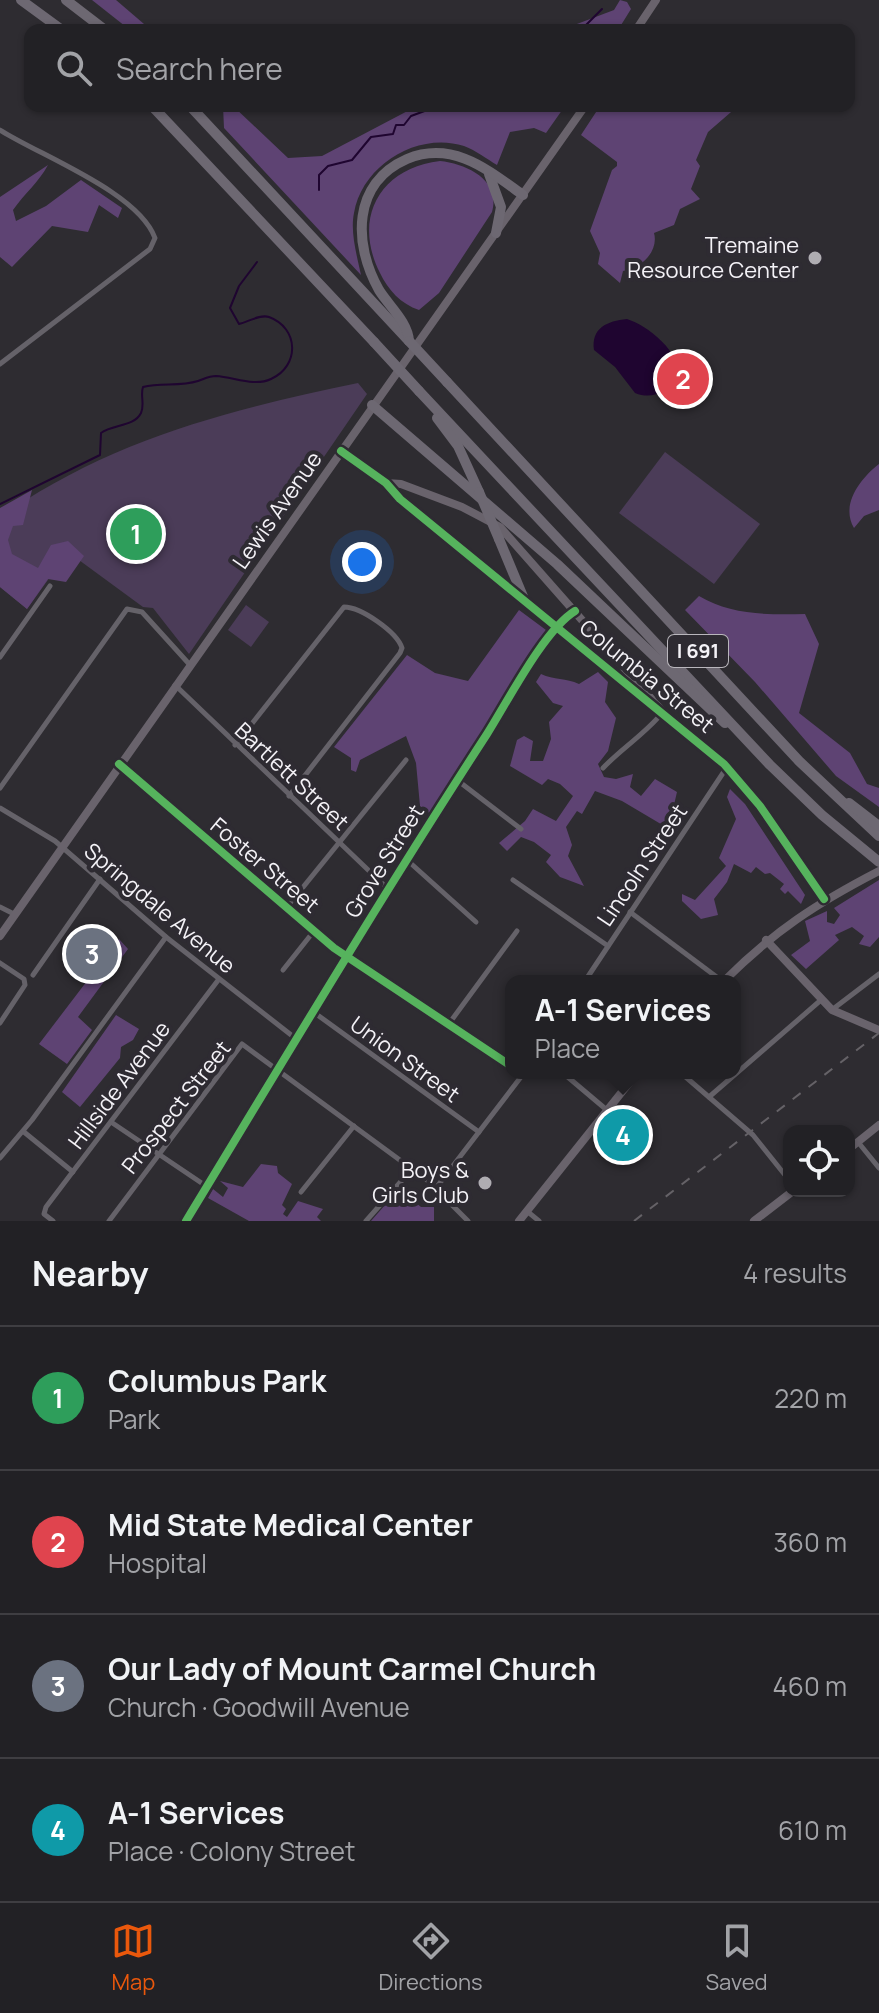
<!DOCTYPE html>
<meta charset="utf-8">
<style>
body{margin:0;font-family:Manrope,sans-serif;background:#2a292d;color:#f1f3f6}
.controls{position:absolute;right:24px;bottom:24px;display:grid;overflow:hidden;border-radius:16px;box-shadow:0 2px 6px #0004}
.controls button{width:72px;height:72px;display:grid;place-items:center;padding:0;border:0;border-bottom:2px solid #3f3e42;background:#222125;color:#f1f3f6;font:40px sans-serif}
.you{position:absolute;left:362px;top:562px;width:28px;height:28px;margin:-20px;border:6px solid #fff;border-radius:50%;background:#1a73e8;box-shadow:0 0 0 12px #1a73e833}
.badge{display:grid;place-items:center;width:52px;height:52px;border-radius:50%;background:#ea580c;color:#fff;font-size:26px;font-weight:700}
.pin{position:absolute;translate:-50% -50%;border:4px solid #fff;box-shadow:0 2px 8px #0006}
.popup{position:absolute;left:505px;top:975px;width:236px;height:104px;box-sizing:border-box;display:grid;place-content:center;border-radius:16px;background:#222125;filter:drop-shadow(0 2px 6px #0005);font-size:26px;white-space:nowrap;color:#a2a3a7}
.popup b{font-size:30px;color:#f1f3f6}
.popup::after{content:'';position:absolute;left:50%;top:100%;margin-left:-16px;border:16px solid transparent;border-top-color:#222125}
.list{margin:0;padding:0;list-style:none}
h2{display:flex;justify-content:space-between;align-items:center;height:104px;margin:0;padding:0 32px;font-size:34px}
h2 small{font-size:26px;font-weight:400;color:#a2a3a7}
.list li{display:grid;grid-template-columns:52px 1fr auto;gap:24px;align-items:center;box-sizing:border-box;height:144px;padding:0 32px;border-top:2px solid #3f3e42}
.list b{display:block;font-size:30px;white-space:nowrap}
.list p{margin:0;font-size:26px;white-space:nowrap;color:#a2a3a7}
.list em{font-size:26px;font-style:normal;color:#a2a3a7}
.icon{flex:none;width:44px;height:44px;fill:none;stroke:currentColor;stroke-width:2;stroke-linecap:round;stroke-linejoin:round}
.map{position:relative;flex:none;width:879px;height:1221px;overflow:hidden}
.search{position:absolute;background:#222125;box-shadow:0 2px 6px #0004;left:24px;right:24px;top:24px;height:88px;display:flex;align-items:center;gap:20px;box-sizing:border-box;padding:0 28px;border-radius:16px;color:#a2a3a7;font-size:30px}
.sheet{height:680px;background:#222125}
nav{display:flex;justify-content:space-around;align-items:center;box-sizing:border-box;height:112px;border-top:2px solid #3f3e42;background:#222125;font-size:22px;color:#a2a3a7}
nav a{display:grid;justify-items:center;gap:4px}
nav .on{color:#ea580c}
.map>svg:first-child{display:block}
.green{fill:#4b3c58}
.forest{fill:#5e4373}
.water{fill:#1f0530}
.lines{fill:none;stroke-linecap:round;stroke-linejoin:round}
.stream{stroke:#1f0530;stroke-width:2}
.street{stroke:#656269;stroke-width:5}
.secondary{stroke:#69636c;stroke-width:8}
.highway{stroke:#6d6872;stroke-width:10}
.rail{stroke:#656267;stroke-width:2;stroke-dasharray:10 10;stroke-linecap:butt}
.highway-bridge{stroke:#6d6872;stroke-width:10}
.cycleway-casing{stroke:#2e2b32;stroke-width:13}
.cycleway{stroke:#56b35d;stroke-width:8}
.poi-dot{fill:#afadb2;stroke:#2e2b32;stroke-width:3}
.labels{text-anchor:middle;stroke-width:8;stroke-linejoin:round;paint-order:stroke}
.shield{fill:#2e2b32;stroke:#b9b6bc;stroke-width:2}
.shield-label{font-size:20px;font-weight:bold;fill:#f4f2f7}
.poi-label{font-size:22px;fill:#f4f2f7;stroke:#2e2b32;text-anchor:end}
.street-label{font-size:22px;fill:#f4f2f7;stroke:#2e2b32}
</style>
<div class="map">
<svg width="879" height="1221" viewBox="0 0 879 1221">
<rect width="100%" height="100%" fill="#2e2c31"/>
<g class="green">
<path d="M358,383L367,394L189,654L153,608L143,607L68,552L27,609L0,587L8,512C114,439 233,409 358,383Z"/>
<path d="M665,452L760,524L714,584L619,513Z"/>
<path d="M246,605L269,622L251,647L228,630Z"/>
</g>
<g class="forest">
<path d="M92,0H116L151,30H130Z"/>
<path d="M620,0L627,2L631,9L618,30H561L614,10Z"/>
<path d="M223,106H233L288,158L322,156L417,106H565L546,133L534,128L510,132L497,165C487,159 475,150 464,146C418,131 362,165 354,213C350,232 357,256 361,275L224,128Z"/>
<path d="M600,106H738L708,132L696,160L700,166L691,189L700,199L680,209L674,225L654,233C659,251 641,269 623,271L620,283L598,264L600,253L590,231L612,170L617,166V162L581,135Z"/>
<path d="M440,161C467,164 501,180 492,212L439,293L419,310C401,304 388,290 380,273C352,218 380,168 440,161Z"/>
<path d="M48,165C38,183 25,193 13,210L16,221L46,206L81,180L122,208L118,218L99,205L88,232L52,226L12,267L0,257V197Z"/>
<path d="M879,464V510L864,516L854,528C840,504 861,478 879,464Z"/>
<path d="M32,490L23,525L13,526L8,540L12,554L38,568L51,545L68,541L84,556L66,582L48,579L27,609L0,587V508Z"/>
<path d="M699,596C730,615 769,615 805,614L819,644L799,713L850,753L867,784L879,788V807L836,776L755,682L685,610Z"/>
<path d="M519,610L546,630L432,815L420,806L416,763L406,736L360,760L356,772L351,770V758L334,747L407,655L435,673L468,681Z"/>
<path d="M598,672L608,682L605,702L616,718L608,751L598,764L604,777L616,779L633,774L630,787L641,796L655,779L677,792L673,809L683,820L676,833L622,801L595,791L582,814L577,811L566,827L572,845L568,856L584,886L560,877L546,862L551,855L534,842L521,837L507,851L499,843L525,821L533,809L556,821L573,796L560,784L548,779L542,785L510,766L517,740L524,736L533,741L530,761H543L551,739L549,722L563,706L553,703L536,682L541,674C554,680 566,678 579,684Z"/>
<path d="M730,789L745,804L805,895L801,904L788,891L785,894L780,889L784,884L770,873L765,874L756,867L751,873L734,864L727,882L714,899L718,915L701,919L682,901V894L695,900L726,866L719,858L736,819L727,797Z"/>
<path d="M879,880V937L870,947L859,944L864,936L852,927L835,935L839,940L806,969L791,955L810,941L805,921L827,911V922L834,924L840,915L834,908Z"/>
<path d="M119,939L128,949L78,1017L92,1030L67,1064L39,1044Z"/>
<path d="M116,1015L139,1029L133,1040L121,1047L120,1058L80,1107L62,1092Z"/>
<path d="M261,1164L277,1166L278,1173L292,1184L282,1205L286,1209L283,1214L287,1217L298,1201L323,1209L317,1217L321,1221H249L208,1198L213,1189L223,1197L228,1188L220,1181L243,1187Z"/>
<path d="M400,1188L412,1194L411,1199L421,1207H434V1221H371Z"/>
</g>
<path class="water" d="M627,319C647,325 683,353 678,378C667,392 652,400 635,393L615,367L594,350C591,328 607,321 627,319Z"/>
<g class="lines">
<g class="stream">
<path d="M581,30L602,9"/>
<path d="M319,190V175L328,166L352,160L371,137L393,134L396,125H404L411,116L438,106"/>
<path d="M0,504L100,455L101,433C113,424 134,427 141,413C145,405 140,395 143,387C161,382 179,387 198,381C204,379 209,376 216,376C234,377 254,387 271,379C300,366 299,328 269,317C260,314 248,322 239,324L230,308L239,286L257,262"/>
</g>
<g class="street">
<path d="M0,130C41,156 138,192 155,238L150,249L0,364"/>
<path d="M0,657L50,586"/>
<path d="M175,685L388,889"/>
<path d="M235,745L344,607C361,607 397,632 402,648L400,653L289,796"/>
<path d="M120,765L334,948L511,1066"/>
<path d="M603,768C622,748 645,734 662,713"/>
<path d="M457,780L521,829"/>
<path d="M0,788L127,609L142,612L190,665"/>
<path d="M0,808L55,841L166,937L295,1038"/>
<path d="M407,860L476,922"/>
<path d="M513,880L608,946"/>
<path d="M0,907L14,914"/>
<path d="M287,907L406,760"/>
<path d="M630,912L722,981"/>
<path d="M0,963L24,979L25,985L0,1023"/>
<path d="M283,970L314,931"/>
<path d="M33,975L100,879"/>
<path d="M585,981L727,767"/>
<path d="M833,1009L879,974"/>
<path d="M312,1011L479,1132"/>
<path d="M448,1025L517,931"/>
<path d="M563,1073L608,1111"/>
<path d="M681,1073L753,1135L789,1180"/>
<path d="M709,1097L821,1000"/>
<path d="M111,1122L206,1186"/>
<path d="M24,1132L73,1172"/>
<path d="M858,1142L879,1168"/>
<path d="M0,1158L32,1120L166,937"/>
<path d="M436,1188L524,1073"/>
<path d="M301,1192L354,1126"/>
<path d="M528,1212L539,1221"/>
<path d="M53,1221L44,1214L46,1207L219,979"/>
<path d="M109,1221L242,1044L427,1180L468,1221"/>
<path d="M186,1221C284,1058 383,895 487,735C508,703 544,630 574,611"/>
<path d="M366,1221L412,1169"/>
</g>
<g class="secondary">
<path d="M636,30L656,0"/>
<path d="M341,451L386,483L400,499L724,764L760,806L824,899"/>
<path d="M386,483L401,484L462,507L500,527L663,712"/>
<path d="M0,936L585,106"/>
<path d="M766,940L832,1010L879,1030"/>
<path d="M724,981C774,931 817,903 879,871"/>
<path d="M849,1149L879,1125"/>
<path d="M519,1221L637,1073"/>
<path d="M754,1221L793,1191"/>
</g>
<g class="highway">
<path d="M21,0L62,30"/>
<path d="M66,0L105,30"/>
<path d="M152,106L374,342"/>
<path d="M190,106L408,340"/>
<path d="M489,174L501,207L496,233"/>
<path d="M409,341C408,322 389,306 379,290C353,244 352,183 407,159C453,140 488,170 523,195"/>
<path d="M447,382L799,761L879,836"/>
<path d="M419,391L770,765L822,815L879,862"/>
<path d="M372,405L557,564L725,723"/>
<path d="M437,418L458,446L479,492"/>
<path d="M499,539L524,599"/>
<path d="M849,803L879,826"/>
</g>
<path class="rail" d="M634,1221L879,1033"/>
<g class="highway-bridge">
<path d="M409,341L447,382"/>
<path d="M374,342L419,391"/>
<path d="M479,492L499,539"/>
</g>
<g class="cycleway-casing">
<g id="cycleway">
<path d="M341,451L386,483L400,499L724,764L760,806L824,899"/>
<path d="M119,764L334,948L511,1066"/>
<path d="M186,1221C285,1058 383,894 487,734C508,701 544,630 575,611"/>
</g>
</g>
<use href="#cycleway" class="cycleway"/>
</g>
<g class="poi-dot">
<circle cx="815" cy="258" r="8"/>
<circle cx="485" cy="1183" r="8"/>
</g>
<g class="labels">
<rect class="shield" x="668" y="635" width="60" height="32" rx="6"/>
<g class="shield-label">
<text x="698" y="658">I 691</text>
</g>
<g class="poi-label">
<text x="799" y="253">Tremaine<tspan x="799" dy="25">Resource Center</tspan></text>
<text x="469" y="1178">Boys &amp;<tspan x="469" dy="25">Girls Club</tspan></text>
</g>
<g class="street-label">
<text transform="translate(277 510) rotate(-55)" y="8">Lewis Avenue</text>
<text transform="translate(647 676) rotate(39)" y="8">Columbia Street</text>
<text transform="translate(292 776) rotate(43)" y="8">Bartlett Street</text>
<text transform="translate(384 861) rotate(-58)" y="8">Grove Street</text>
<text transform="translate(265 865) rotate(40)" y="8">Foster Street</text>
<text transform="translate(642 865) rotate(-56)" y="8">Lincoln Street</text>
<text transform="translate(160 908) rotate(40)" y="8">Springdale Avenue</text>
<text transform="translate(405 1059) rotate(36)" y="8">Union Street</text>
<text transform="translate(119 1085) rotate(-53)" y="8">Hillside Avenue</text>
<text transform="translate(176 1107) rotate(-52)" y="8">Prospect Street</text>
</g>
</g>
</svg>
<div class="controls">
<button><svg class="icon" aria-label="locate" viewBox="0 0 24 24"><circle cx="12" cy="12" r="6"/><path d="M12 2v4M12 18v4M2 12h4M18 12h4"/></svg></button>
</div>
<div class="you"></div>
<div class="pin badge" style="left:136px;top:534px;background:#2e9e5b">1</div>
<div class="pin badge" style="left:683px;top:379px;background:#e0444e">2</div>
<div class="pin badge" style="left:92px;top:954px;background:#6b7280">3</div>
<div class="pin badge" style="left:623px;top:1135px;background:#0f9aa8">4</div>
<div class="popup"><b>A-1 Services</b>Place</div>
<div class="search"><svg class="icon" aria-label="search" viewBox="0 0 24 24"><circle cx="10" cy="10" r="6"/><path d="M15 15l6 6"/></svg>Search here</div>
</div>
<section class="sheet">
<h2>Nearby<small>4 results</small></h2>
<ul class="list">
<li><span class="badge" style="background:#2e9e5b">1</span><div><b>Columbus Park</b><p>Park</p></div><em>220 m</em></li>
<li><span class="badge" style="background:#e0444e">2</span><div><b>Mid State Medical Center</b><p>Hospital</p></div><em>360 m</em></li>
<li><span class="badge" style="background:#6b7280">3</span><div><b>Our Lady of Mount Carmel Church</b><p>Church · Goodwill Avenue</p></div><em>460 m</em></li>
<li><span class="badge" style="background:#0f9aa8">4</span><div><b>A-1 Services</b><p>Place · Colony Street</p></div><em>610 m</em></li>
</ul>
</section>
<nav>
<a class="on"><svg class="icon" aria-label="map" viewBox="0 0 24 24"><path d="M3 6l6-2 6 2 6-2v14l-6 2-6-2-6 2zM9 4v14M15 6v14"/></svg>Map</a>
<a><svg class="icon" aria-label="directions" viewBox="0 0 24 24"><path d="M12 3l9 9-9 9-9-9zM9 14v-3h6M13 9l2 2-2 2"/></svg>Directions</a>
<a><svg class="icon" aria-label="saved" viewBox="0 0 24 24"><path d="M7 4h10v16l-5-4-5 4z"/></svg>Saved</a>
</nav>
